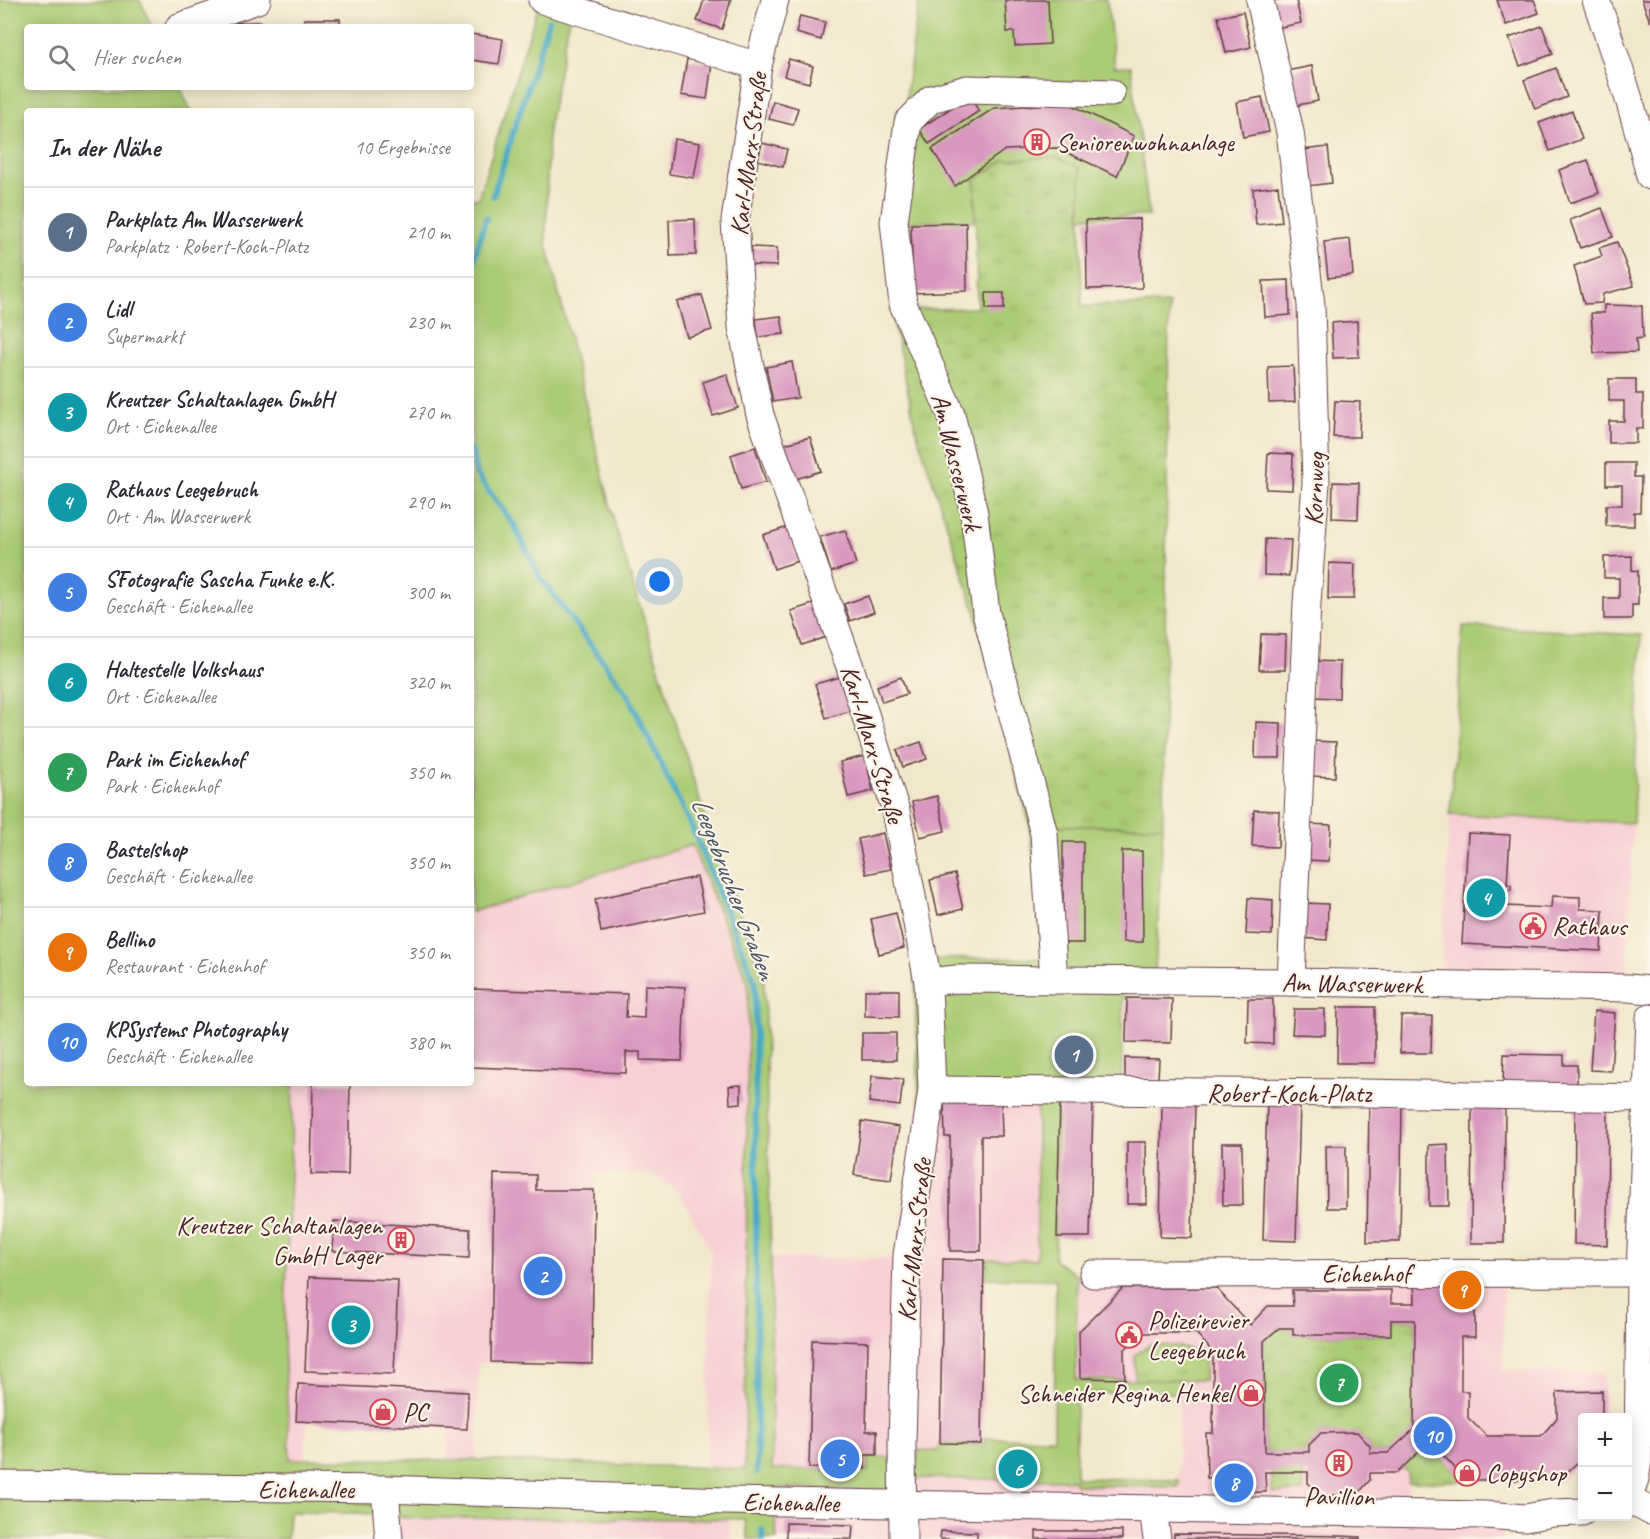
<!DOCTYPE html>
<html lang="de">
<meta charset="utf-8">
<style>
body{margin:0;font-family:Caveat,sans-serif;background:#f7f7f7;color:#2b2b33}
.controls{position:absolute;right:18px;bottom:18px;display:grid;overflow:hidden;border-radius:6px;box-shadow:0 3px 15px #0003}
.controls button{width:54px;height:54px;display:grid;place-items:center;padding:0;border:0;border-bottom:2px solid #e1e1e2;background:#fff;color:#2b2b33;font:30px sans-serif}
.you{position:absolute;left:660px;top:582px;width:21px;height:21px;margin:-15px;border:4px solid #fff;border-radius:50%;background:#1a73e8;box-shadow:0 0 0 9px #1a73e833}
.badge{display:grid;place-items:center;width:39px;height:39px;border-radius:50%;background:#d1495b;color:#fff;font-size:20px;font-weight:700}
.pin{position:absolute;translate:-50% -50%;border:3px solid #fff;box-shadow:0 2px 6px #0006}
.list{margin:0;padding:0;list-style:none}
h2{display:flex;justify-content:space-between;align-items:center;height:78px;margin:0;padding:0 24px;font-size:26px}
h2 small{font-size:20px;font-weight:400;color:#7c7c81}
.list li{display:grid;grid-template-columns:39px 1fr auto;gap:18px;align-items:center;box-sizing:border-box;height:90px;padding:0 24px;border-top:2px solid #e1e1e2}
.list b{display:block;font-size:22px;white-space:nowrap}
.list p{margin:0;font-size:20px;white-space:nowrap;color:#7c7c81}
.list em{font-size:20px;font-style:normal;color:#7c7c81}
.icon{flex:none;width:33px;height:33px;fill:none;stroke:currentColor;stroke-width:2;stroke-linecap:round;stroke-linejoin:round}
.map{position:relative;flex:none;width:1650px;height:1539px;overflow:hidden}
.search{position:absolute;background:#fff;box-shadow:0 3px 15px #0003;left:24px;top:24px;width:450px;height:66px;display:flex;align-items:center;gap:15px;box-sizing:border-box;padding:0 21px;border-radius:6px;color:#7c7c81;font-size:22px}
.panel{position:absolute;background:#fff;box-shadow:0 3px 15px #0003;left:24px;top:108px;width:450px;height:978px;border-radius:6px}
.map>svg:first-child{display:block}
.built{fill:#f7cfd4}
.grass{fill:#aacc74;stroke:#7a7650;stroke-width:1.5}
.park{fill:url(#park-tufts);stroke:#7a7650;stroke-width:1.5}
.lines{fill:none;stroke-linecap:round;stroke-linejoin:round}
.stream{stroke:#45a8c4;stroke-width:6}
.building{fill:#d998c0;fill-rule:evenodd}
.minor-casing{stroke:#633d43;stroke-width:29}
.minor{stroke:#fff;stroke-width:27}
.labels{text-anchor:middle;stroke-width:4.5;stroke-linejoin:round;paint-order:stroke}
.poi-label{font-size:26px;fill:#4a1f2b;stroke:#fcf5e5;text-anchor:start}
.street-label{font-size:26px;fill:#4a1f2b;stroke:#fcf5e5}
.water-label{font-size:27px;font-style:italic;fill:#485668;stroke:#fcf5e5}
</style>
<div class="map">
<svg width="1650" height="1539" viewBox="0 0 1650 1539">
<defs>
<pattern id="park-tufts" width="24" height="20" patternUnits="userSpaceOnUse" patternTransform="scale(1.5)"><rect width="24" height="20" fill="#aacc74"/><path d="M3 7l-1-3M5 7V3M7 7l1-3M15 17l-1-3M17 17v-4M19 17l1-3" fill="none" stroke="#94af65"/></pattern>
</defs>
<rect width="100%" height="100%" fill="#fcf5e5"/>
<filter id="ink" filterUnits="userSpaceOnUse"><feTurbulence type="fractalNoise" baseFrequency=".0167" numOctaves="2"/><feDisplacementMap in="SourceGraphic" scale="12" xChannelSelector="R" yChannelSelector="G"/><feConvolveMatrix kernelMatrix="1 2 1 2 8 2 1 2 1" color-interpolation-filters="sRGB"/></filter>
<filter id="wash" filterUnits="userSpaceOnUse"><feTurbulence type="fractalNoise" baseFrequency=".008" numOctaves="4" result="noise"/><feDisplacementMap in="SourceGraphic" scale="24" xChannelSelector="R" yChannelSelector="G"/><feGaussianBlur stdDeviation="1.35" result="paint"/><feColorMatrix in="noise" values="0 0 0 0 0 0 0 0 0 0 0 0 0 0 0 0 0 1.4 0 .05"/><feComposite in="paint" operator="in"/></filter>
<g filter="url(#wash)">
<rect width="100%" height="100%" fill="#f1e8cc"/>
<g class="built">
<path d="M1450,814L1633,823L1627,974L1441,972Z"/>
<path d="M692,845L748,983L745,1469L707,1468L711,1251L679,1192L652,1174H596L592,1364L491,1362L478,1363L477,1460H447L449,1428L307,1422L305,1459H290L284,1346L293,1083H471V912Z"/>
<path d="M1037,1101L1038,1260L987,1259L984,1445L939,1444V1451L918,1458L869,1457L868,1471L772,1469L771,1258L896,1259L919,1102Z"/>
<path d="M1077,1275H1504L1503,1371L1604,1373L1605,1417L1582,1418V1461L1560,1482L1465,1481L1406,1425L1407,1342L1272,1340V1492H1303L1302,1445L1318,1426H1358L1408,1472V1499H1502V1539H777L772,1488L890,1491L891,1478L1073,1480L1076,1485L1178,1487L1179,1380H1204V1356L1178,1346L1150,1345L1135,1355V1380H1076Z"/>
<path d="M394,1517L410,1518L729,1519L731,1539H394Z"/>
</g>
<g class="grass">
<path d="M0,0H140L152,27H27V87H180L191,111H27V1083H293L284,1346L290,1459L477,1460L745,1469L748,983L692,845L471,912V198L478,199L540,0L569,18L548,130L546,241L616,529L704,814L764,981L771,1258L772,1469L868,1471V1457L918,1458L919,1450L938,1451L939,1444L984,1445V1438H1054L1056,1279L986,1278L987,1259L1037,1260V1101L919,1102L914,959L1043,958L1030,826H1163L1154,990L1123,989L1121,1100L1057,1098L1055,1261L1077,1275L1076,1380H1179V1393H1076V1478L1179,1480L1178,1487L1076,1485L1073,1480L891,1478L890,1491L772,1488L777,1539H748L745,1519L410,1518L358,1513L289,1512L287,1539H0Z"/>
<path d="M919,0H1107L1115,67L1131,66L1149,216L1081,217L1080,168L975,179V221L889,222Z"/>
<path d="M1463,626L1641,635L1633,823L1450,814Z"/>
</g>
<g class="park">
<path d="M1056,157L1080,168L1082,306L1169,304L1163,826H1030L976,614L916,430L891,310L977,308L975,180L1005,160Z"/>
<path d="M1391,1320H1415L1414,1429L1412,1431L1465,1481L1408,1482L1407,1472L1387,1453H1370V1445L1357,1433H1322L1309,1445V1452H1302L1303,1492L1272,1493V1452H1265L1264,1341L1279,1328H1293V1335H1391Z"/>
<path d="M1150,1345L1178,1346L1204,1355V1380H1135V1355Z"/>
</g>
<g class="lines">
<g class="stream">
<path d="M493,196L549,20"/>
<path d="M471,270L486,218"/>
<path d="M471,450L477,475L514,525L540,577L628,695L697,839L755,982L757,1472"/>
<path d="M762,1530L763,1539"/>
</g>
</g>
<g id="blocks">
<g class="building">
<path d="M704,0H731L722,29L697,21Z"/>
<path d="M1005,0H1048L1050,44L1015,46L1014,32H1007Z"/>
<path d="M1270,0H1296L1301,23L1276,28Z"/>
<path d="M1497,0H1534L1539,13L1506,25Z"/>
<path d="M1642,0H1650V22Z"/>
<path d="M1243,12L1251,47L1226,53L1218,17Z"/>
<path d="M800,16L825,22L821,40L796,33Z"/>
<rect x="304" y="19" width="36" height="8"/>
<path d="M261,22V27H225V23Z"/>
<path d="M1542,26L1553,54L1520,66L1509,38Z"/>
<path d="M471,34L503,39L499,64L471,60Z"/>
<path d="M687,59L712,63L707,99L681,95Z"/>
<path d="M789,59L813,66L809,83L784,76Z"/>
<path d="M1312,66L1318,101L1293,106L1286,71Z"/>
<path d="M1556,68L1567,97L1535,109L1524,80Z"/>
<path d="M969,96L979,111L929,144L919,129Z"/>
<path d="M1262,97L1269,132L1243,137L1237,102Z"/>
<path d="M773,101L798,108L793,125L769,119Z"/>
<path d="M1068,103L1134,136L1117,176L1057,148L1005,150L955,186L932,149L994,108Z"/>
<path d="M1572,111L1582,139L1550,151L1539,123Z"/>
<path d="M674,139L700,143L694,178L669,174Z"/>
<path d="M762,143L787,149L783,167L758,160Z"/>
<path d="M1328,147L1332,183L1307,186L1303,150Z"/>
<path d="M1588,160L1599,193L1570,203L1559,170Z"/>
<path d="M1278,186L1282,222L1256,225L1253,189Z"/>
<path d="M1602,208L1613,237L1580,248L1570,220Z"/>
<path d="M695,219L696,255L670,256L669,220Z"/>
<path d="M1140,219L1142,288L1087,289L1086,220Z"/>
<path d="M966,223L967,291L913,293L911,224Z"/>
<path d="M1350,239L1353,275L1328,278L1324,242Z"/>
<path d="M1617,242L1634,286L1603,294L1602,303L1584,304L1574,266L1602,256L1599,248Z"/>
<path d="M751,247L777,248V266L751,265Z"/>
<path d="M1289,280L1290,315L1265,317L1263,281Z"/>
<rect x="986" y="293" width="18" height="16"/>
<path d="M702,295L712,330L687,337L677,302Z"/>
<path d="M1604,305L1642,306L1643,338L1636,339L1637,352L1594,353L1591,313H1604Z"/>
<path d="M781,316L784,334L758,337L756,319Z"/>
<path d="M1357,321L1359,357L1333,358L1331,323Z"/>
<path d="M792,362L798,398L773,402L766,367Z"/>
<path d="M1293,366L1295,402L1269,403L1268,367Z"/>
<path d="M727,374L738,408L713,416L703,382Z"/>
<path d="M1609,379H1636V394H1643V429L1636,428V443H1609V421H1624V401H1609Z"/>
<path d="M1335,401L1360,402L1359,437H1333Z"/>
<path d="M810,437L821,471L796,479L785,444Z"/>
<path d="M755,447L766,482L741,489L731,455Z"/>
<path d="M1268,453L1293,454L1292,490L1266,489Z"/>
<path d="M1606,463H1634V477H1641L1640,512H1634V526H1606V505H1622V485H1606Z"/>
<path d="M1333,482L1359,483L1358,519L1332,518Z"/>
<path d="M788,527L798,561L774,569L763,535Z"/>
<path d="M845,530L856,564L831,572L820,537Z"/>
<path d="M1265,539L1291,540L1289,576L1264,575Z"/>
<path d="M1632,556V570L1638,571V605H1632V619H1604V598H1619V578H1604V557Z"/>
<path d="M1329,563L1355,564L1354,599H1328Z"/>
<path d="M868,596L874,612L850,621L844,604Z"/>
<path d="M816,603L826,637L802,645L791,611Z"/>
<path d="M1261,634L1286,635L1285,670H1259Z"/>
<path d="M1314,661L1340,662L1339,698L1313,697Z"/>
<path d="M840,677L850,711L826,718L815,684Z"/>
<path d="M901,677L907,694L882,702L877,686Z"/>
<path d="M1256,722L1281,723L1280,758H1255Z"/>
<path d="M1310,741L1336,742L1335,777L1309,776Z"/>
<path d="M921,742L927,759L903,767L897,750Z"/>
<path d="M865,756L873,791L848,797L840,762Z"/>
<path d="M937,796L945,831L920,837L912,802Z"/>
<path d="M1254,810L1279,811L1278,847L1252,846Z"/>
<path d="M1305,824L1331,825L1329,861L1304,860Z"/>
<path d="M883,833L891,869L866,874L858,839Z"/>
<path d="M1468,833L1510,835L1507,884L1511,885V890H1507L1506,906L1551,908L1552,896L1580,897V909L1603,910L1601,951L1462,944Z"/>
<rect x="1063" y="842" width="20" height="101"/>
<path d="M1122,851H1142L1143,942H1123Z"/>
<path d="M955,874L963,909L938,915L930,880Z"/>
<path d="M697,877L704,911L601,932L595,899Z"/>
<path d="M1248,898L1273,900L1272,935L1246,934Z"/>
<path d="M1302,903L1328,904L1327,940L1301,938Z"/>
<path d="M896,913L904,948L879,954L871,919Z"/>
<path d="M645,985L685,987L682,1061L640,1060V1052H626V1073L471,1067V989L627,994L626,1017L644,1018Z"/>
<path d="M865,990H899V1017L865,1016Z"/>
<path d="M1127,998L1172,999L1171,1043L1126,1042Z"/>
<path d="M1248,999H1273V1044L1247,1043Z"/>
<path d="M1338,1007H1375V1063H1337Z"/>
<path d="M1294,1009H1325V1035L1292,1034Z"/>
<path d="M1594,1011L1615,1013L1611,1071L1590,1070Z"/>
<path d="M1401,1016H1432L1431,1053H1400Z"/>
<rect x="862" y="1033" width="34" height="27"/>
<path d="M1504,1054L1564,1055V1065H1577V1086L1503,1084Z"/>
<path d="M1125,1058L1159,1059L1158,1079H1125Z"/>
<path d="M872,1076L903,1079L900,1106L869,1102Z"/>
<path d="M313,1083H350L348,1175L311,1174Z"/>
<path d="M741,1085V1103L730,1104L729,1086Z"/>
<path d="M1060,1099L1093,1100L1090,1237H1057Z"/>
<path d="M1162,1100L1195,1101L1192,1238L1160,1237Z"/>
<path d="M1001,1102L1002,1136H981V1251H950V1137H945L944,1103Z"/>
<path d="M1267,1102L1300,1103L1296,1241L1263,1240Z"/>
<path d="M1369,1104L1402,1105L1400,1242H1367Z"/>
<path d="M1472,1106H1505L1504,1243H1471Z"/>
<path d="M1575,1107H1608L1607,1245L1574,1244Z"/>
<path d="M862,1121L899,1127L891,1180L854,1175Z"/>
<path d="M1127,1142H1146L1147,1204H1127Z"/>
<path d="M1222,1143H1242L1243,1205H1223Z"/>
<path d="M1448,1144L1449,1206H1429V1145Z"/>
<path d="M1326,1146H1346V1208H1327Z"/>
<path d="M494,1174L536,1175V1190H594L592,1364L491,1362Z"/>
<path d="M334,1221L470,1229L469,1258L332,1251Z"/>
<path d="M943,1259L984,1260L981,1444L940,1443Z"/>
<path d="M1414,1276H1462V1290H1475V1337H1461V1391H1468V1418L1487,1436H1541L1557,1418V1392L1602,1391V1418H1582V1458L1559,1480H1466L1430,1441L1397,1473H1370V1480L1357,1495H1322L1308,1483V1472H1265L1266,1492L1221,1493L1220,1477L1207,1478L1206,1433H1213V1352L1196,1333H1143L1124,1350L1125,1379L1080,1378L1079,1331L1123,1288H1216L1250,1325L1268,1306H1293L1292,1290H1391V1303H1415ZM1391,1320H1415L1414,1429L1388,1453H1370V1446L1357,1432L1321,1433L1309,1445V1452H1265L1264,1341L1279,1328H1293V1335H1391Z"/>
<path d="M309,1277L398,1280L394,1374L305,1371Z"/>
<path d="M812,1340L868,1342L866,1431H877V1455H865V1469L809,1468Z"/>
<path d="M298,1384L468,1392L467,1429L296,1421Z"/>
<path d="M786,1523L853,1525L852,1539H786Z"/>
<path d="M941,1531L977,1532V1539H940Z"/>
<rect x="1036" y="1531" width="86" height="8"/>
<path d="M1174,1534L1339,1536L1360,1537V1539H1174Z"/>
</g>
</g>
</g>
<g filter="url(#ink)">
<use href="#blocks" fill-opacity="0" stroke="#633d43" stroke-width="1.5"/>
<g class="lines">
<g class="minor-casing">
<g id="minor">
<path d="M542,0L758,66"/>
<path d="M775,0L758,66L735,221L742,327L760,415L849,664L896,811L928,982L932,1090L907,1255L902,1444L903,1539"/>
<path d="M1260,0L1290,132L1311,305L1316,483L1307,603L1291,982"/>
<path d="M1596,0C1616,58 1636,116 1650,176"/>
<path d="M179,27L257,0"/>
<path d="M1054,980L1044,834L986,613L974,513L951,414L903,304L894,222L908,122L931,99L967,89L1111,93"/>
<path d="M928,982L956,979L1291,982L1628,988L1650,990"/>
<path d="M932,1090L1364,1093L1646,1098"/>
<path d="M1093,1274L1640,1273"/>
<path d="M0,1485L385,1489L725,1501L1485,1515L1525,1518L1553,1513L1582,1512"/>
<path d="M385,1489L389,1539"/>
<path d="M1628,1496C1635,1485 1636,1474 1638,1460L1640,1273L1650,1018"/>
<path d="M1628,1496L1637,1504L1650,1511"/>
<path d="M1153,1509L1157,1539"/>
</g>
</g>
<use href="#minor" class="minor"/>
</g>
</g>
<defs>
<g id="building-ring" transform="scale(1.35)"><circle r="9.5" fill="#fcf5e5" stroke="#d1495b" stroke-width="1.5"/><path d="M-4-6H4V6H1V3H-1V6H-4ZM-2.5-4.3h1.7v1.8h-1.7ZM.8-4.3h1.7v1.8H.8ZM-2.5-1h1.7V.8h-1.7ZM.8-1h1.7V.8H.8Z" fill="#d1495b"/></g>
<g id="civic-ring" transform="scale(1.35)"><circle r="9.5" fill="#fcf5e5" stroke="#d1495b" stroke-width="1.5"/><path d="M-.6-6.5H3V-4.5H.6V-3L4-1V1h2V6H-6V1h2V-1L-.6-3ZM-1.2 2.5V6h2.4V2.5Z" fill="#d1495b"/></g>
<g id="shop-ring" transform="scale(1.35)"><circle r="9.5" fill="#fcf5e5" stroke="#d1495b" stroke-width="1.5"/><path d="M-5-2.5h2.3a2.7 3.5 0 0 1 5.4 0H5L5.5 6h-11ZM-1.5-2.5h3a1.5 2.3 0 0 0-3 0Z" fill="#d1495b"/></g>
</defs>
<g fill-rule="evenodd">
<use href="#building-ring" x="1037" y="142"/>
<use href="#civic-ring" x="1533" y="926"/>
<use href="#building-ring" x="401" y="1240"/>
<use href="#civic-ring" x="1129" y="1335"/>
<use href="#shop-ring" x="1251" y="1393"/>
<use href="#shop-ring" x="383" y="1412"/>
<use href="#building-ring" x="1339" y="1463"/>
<use href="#shop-ring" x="1467" y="1473"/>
</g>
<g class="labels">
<g class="poi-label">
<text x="1056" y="151">Seniorenwohnanlage</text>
<text x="1552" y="935">Rathaus</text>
<text x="382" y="1234" text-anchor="end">Kreutzer Schaltanlagen<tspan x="382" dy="30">GmbH Lager</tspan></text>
<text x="1148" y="1329">Polizeirevier<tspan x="1148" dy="30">Leegebruch</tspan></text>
<text x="1232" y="1402" text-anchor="end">Schneider Regina Henkel</text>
<text x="403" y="1421">PC</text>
<text x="1486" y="1482">Copyshop</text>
<text x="1339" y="1505" text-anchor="middle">Pavillion</text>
</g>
<g class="street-label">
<text transform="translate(748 154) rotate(-83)" y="9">Karl-Marx-Straße</text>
<text transform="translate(957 462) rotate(76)" y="9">Am Wasserwerk</text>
<text transform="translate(1314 489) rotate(-88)" y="9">Kornweg</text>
<text transform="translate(873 744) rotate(73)" y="9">Karl-Marx-Straße</text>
<text transform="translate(1352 983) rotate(1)" y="9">Am Wasserwerk</text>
<text x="1289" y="1102">Robert-Koch-Platz</text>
<text transform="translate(914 1240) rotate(-84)" y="9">Karl-Marx-Straße</text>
<text x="1366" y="1282">Eichenhof</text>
<text x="306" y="1498">Eichenallee</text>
<text transform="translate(791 1502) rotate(1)" y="9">Eichenallee</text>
</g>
<g class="water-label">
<text transform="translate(734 888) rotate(69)" y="9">Leegebrucher Graben</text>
</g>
</g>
</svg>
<div class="controls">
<button>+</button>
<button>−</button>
</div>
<div class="you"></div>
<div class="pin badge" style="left:1074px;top:1055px;background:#5c6f8a">1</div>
<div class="pin badge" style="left:543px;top:1276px;background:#3f7fe0">2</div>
<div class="pin badge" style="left:351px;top:1325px;background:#0f9aa8">3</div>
<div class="pin badge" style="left:1486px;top:898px;background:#0f9aa8">4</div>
<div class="pin badge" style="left:840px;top:1459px;background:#3f7fe0">5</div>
<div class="pin badge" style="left:1018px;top:1469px;background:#0f9aa8">6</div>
<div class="pin badge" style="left:1339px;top:1383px;background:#2e9e5b">7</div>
<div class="pin badge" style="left:1234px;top:1483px;background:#3f7fe0">8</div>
<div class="pin badge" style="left:1462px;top:1290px;background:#e8710a">9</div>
<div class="pin badge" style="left:1433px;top:1436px;background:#3f7fe0">10</div>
<div class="search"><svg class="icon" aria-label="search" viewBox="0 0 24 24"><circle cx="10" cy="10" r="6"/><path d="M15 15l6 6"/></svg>Hier suchen</div>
<section class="panel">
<h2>In der Nähe<small>10 Ergebnisse</small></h2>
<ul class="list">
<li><span class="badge" style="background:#5c6f8a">1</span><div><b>Parkplatz Am Wasserwerk</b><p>Parkplatz · Robert-Koch-Platz</p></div><em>210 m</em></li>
<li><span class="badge" style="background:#3f7fe0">2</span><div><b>Lidl</b><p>Supermarkt</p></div><em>230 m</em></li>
<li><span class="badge" style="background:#0f9aa8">3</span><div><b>Kreutzer Schaltanlagen GmbH</b><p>Ort · Eichenallee</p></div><em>270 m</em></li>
<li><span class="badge" style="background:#0f9aa8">4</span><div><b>Rathaus Leegebruch</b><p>Ort · Am Wasserwerk</p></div><em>290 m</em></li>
<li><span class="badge" style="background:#3f7fe0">5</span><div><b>SFotografie Sascha Funke e.K.</b><p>Geschäft · Eichenallee</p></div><em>300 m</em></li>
<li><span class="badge" style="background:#0f9aa8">6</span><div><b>Haltestelle Volkshaus</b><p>Ort · Eichenallee</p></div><em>320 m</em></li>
<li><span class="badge" style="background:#2e9e5b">7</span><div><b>Park im Eichenhof</b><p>Park · Eichenhof</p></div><em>350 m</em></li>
<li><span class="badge" style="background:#3f7fe0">8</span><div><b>Bastelshop</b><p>Geschäft · Eichenallee</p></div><em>350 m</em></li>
<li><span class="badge" style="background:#e8710a">9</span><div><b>Bellino</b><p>Restaurant · Eichenhof</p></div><em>350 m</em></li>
<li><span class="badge" style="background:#3f7fe0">10</span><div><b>KPSystems Photography</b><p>Geschäft · Eichenallee</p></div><em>380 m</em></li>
</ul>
</section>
</div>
